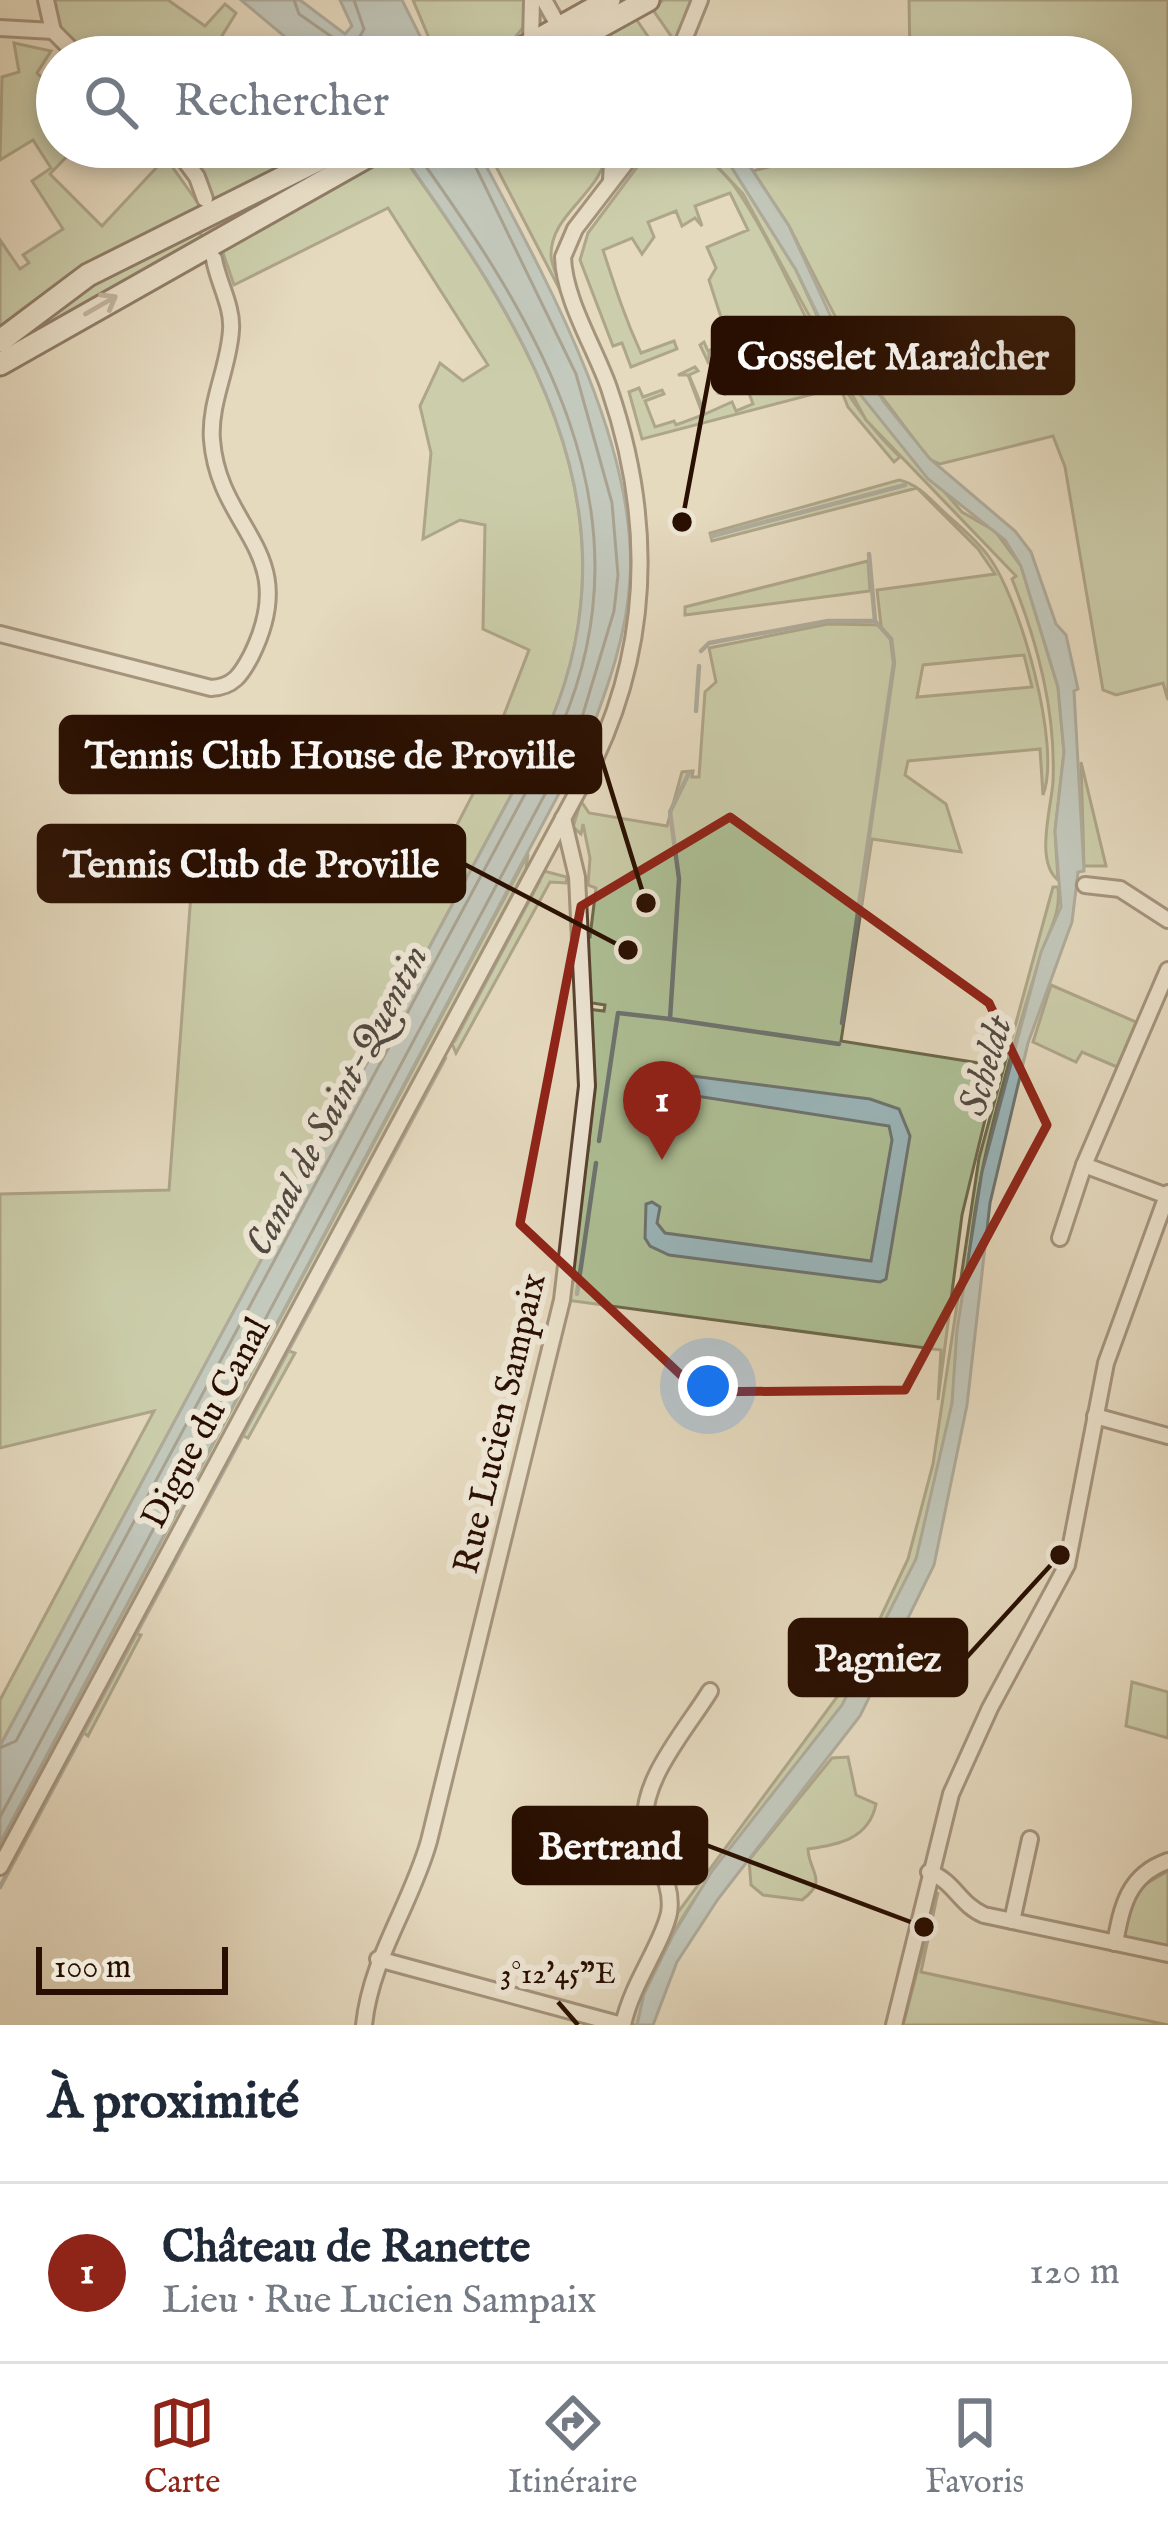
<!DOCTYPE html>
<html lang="fr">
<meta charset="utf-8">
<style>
body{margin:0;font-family:"IM FELL English",serif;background:#f6f6f7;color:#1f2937}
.scale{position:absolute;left:36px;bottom:30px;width:192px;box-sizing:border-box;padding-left:12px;border:6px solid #290f01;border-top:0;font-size:33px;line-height:42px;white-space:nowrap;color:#290f01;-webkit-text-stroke:9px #eee6d5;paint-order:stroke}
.you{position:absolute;left:708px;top:1386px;width:42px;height:42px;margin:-30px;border:9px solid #fff;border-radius:50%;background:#1a73e8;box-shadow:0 0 0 18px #1a73e833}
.badge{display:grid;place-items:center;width:78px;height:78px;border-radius:50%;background:#8f2418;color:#fff;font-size:39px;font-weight:700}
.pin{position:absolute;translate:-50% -99px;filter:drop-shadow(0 3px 6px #0008)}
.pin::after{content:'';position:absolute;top:63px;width:42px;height:36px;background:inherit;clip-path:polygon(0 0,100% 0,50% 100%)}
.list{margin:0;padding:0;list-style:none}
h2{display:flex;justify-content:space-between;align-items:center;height:156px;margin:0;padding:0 48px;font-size:51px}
h2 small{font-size:39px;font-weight:400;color:#747a83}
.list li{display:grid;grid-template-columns:78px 1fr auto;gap:36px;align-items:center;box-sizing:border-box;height:180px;padding:0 48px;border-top:3px solid #e0e1e3}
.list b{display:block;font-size:45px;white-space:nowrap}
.list p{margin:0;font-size:39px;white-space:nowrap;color:#747a83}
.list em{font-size:39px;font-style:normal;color:#747a83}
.icon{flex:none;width:66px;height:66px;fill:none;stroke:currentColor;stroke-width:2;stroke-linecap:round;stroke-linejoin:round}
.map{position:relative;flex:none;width:1168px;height:2025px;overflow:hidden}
.search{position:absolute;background:#fff;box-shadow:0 6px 18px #0003;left:36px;right:36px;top:36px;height:132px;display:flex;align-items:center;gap:30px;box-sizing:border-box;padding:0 42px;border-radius:66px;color:#747a83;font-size:45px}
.sheet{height:336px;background:#fff}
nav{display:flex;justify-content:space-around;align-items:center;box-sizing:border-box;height:168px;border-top:3px solid #e0e1e3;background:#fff;font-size:33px;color:#747a83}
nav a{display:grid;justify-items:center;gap:6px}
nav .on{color:#8f2418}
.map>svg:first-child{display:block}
.green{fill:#aec096;stroke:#6c684c;stroke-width:3;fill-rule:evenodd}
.water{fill:#9ab7bc;stroke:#6d7471;stroke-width:3}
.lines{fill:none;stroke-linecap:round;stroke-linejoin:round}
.shore{stroke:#62635e;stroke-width:3}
.stream{stroke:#6d7471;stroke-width:4.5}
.minor-casing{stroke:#584230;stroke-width:20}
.secondary-casing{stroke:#290f01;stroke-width:27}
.minor{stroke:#eee6d5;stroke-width:14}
.secondary{stroke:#eee6d5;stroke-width:21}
.oneway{stroke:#958576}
.marked{fill:none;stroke:#8f2418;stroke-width:9;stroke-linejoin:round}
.ticks{fill:none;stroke:#290f01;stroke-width:4.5}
.labels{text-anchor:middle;stroke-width:12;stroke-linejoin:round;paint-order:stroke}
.street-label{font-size:36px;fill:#290f01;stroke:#eee6d5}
.water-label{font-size:39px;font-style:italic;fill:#514a42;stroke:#eee6d5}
.ticks-label{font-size:30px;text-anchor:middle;fill:#290f01;stroke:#eee6d5;stroke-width:12;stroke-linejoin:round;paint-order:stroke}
.leader{fill:none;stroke:#290f01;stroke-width:4.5}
.callout-dot{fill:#290f01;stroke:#eee6d5;stroke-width:4.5}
.callout{fill:#290f01;stroke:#290f01;stroke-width:4.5}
.callout-label{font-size:39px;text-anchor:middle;font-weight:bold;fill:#fff}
</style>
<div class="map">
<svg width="1168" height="2025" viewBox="0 0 1168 2025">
<rect width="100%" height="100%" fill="#e5d9be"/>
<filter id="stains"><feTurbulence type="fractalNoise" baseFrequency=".00167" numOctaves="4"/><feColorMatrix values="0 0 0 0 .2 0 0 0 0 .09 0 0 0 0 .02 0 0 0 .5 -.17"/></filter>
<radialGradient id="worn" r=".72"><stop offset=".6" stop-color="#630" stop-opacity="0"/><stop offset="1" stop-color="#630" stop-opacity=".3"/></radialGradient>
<g class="green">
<path d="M51,0H168L205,26L225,4L236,13L220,39L231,41L229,57H85L59,30Z"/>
<path d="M413,0H526L530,14C513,56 476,57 437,57Z"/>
<path d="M664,0H693L676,43L651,7Z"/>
<path d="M909,0H1168V700L1163,683L1116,695L1103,690L1065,467L1053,436L940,464L929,459L864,373L789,226L753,171L843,147H1111V57H910Z"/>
<path d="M634,16L662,57H582L581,49Z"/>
<path d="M14,43L51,51L37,73L57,92V147L74,149L50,174L102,226L157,167L151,160L161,151L200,206L131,242L0,335V240L20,269L29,263L23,255L63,229L32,181L51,168L33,140L0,160L2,77L19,72Z"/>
<path d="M184,147H324L215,200Z"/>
<path d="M486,147H607C605,194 550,211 551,256C552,268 560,281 561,292Z"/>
<path d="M652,147H696C709,161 724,171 735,187C797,277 819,380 900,457L894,462L848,407L840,387L642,439L629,392L639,388L643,397L662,390L664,394L645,401L655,427L674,421L676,425L703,415L688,375H678L695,367L698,371L689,375L705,414L732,402L736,411L753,404L743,377L721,385L724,394L718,393L713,374L720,382L741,373L731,346L709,354V364L700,345L704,342L708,351L729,342L709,280L716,268L707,247L748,230L730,193L695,206L702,226L695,218L682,226L676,211L648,222L654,237L642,254L632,238L603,250C616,290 625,318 641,353L674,341L677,349L631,367L622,343L613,346L580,260L588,233Z"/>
<path d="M699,147H719L796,270L839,363L864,399L962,512L995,531L1021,566L1058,687L1064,752L1055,831L1058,880C1035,862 1051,809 1053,782C1056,713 1038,643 1012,579L1016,576L866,420L743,194Z"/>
<path d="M399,151C523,323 641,504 551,721L0,1746V1700L154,1411L0,1448V1194L169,1190L195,840L423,891L475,790L529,650L483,629L485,525L460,520L423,539L431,453L420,406L440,363L463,381L488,365L388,208L234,285L222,250Z"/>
<path d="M200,226L201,240L0,354L110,271Z"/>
<path d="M899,480C918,484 930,499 943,511C959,526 977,540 989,557C1020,599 1062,747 1043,795L1040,749L908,761L905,775L946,804L961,852L872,839L841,1041L998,1066L962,1215L938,1400L941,1350L566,1300L589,1144L587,1009L604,1011L605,1005L586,1002L582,937H590L596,888L588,885L590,858L583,824L581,834L573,827L581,801L589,813L667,826L682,772L693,771L692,777H699L705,692L716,682L709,648L828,624L881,625L877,590L995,574L978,549L917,488L712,541L710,533ZM1024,655L1032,687L917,697L923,665Z"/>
<path d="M868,561L870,591L685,615V607Z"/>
<path d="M1081,762L1106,866H1084Z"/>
<path d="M528,854L526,869L0,1856V1843Z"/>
<path d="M536,869L567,877L566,883L550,882L456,1053L450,1039Z"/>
<path d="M1053,887H1058C1061,915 1049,929 1041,955C1021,1019 1002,1083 987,1148C959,1270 963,1397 930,1517C915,1572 889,1625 861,1675C794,1797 669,1885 637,2025H629L673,1919L854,1674L908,1559L933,1464L979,1158Z"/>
<path d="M1051,985L1136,1022L1117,1067L1082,1052L1076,1062L1033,1042Z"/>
<path d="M283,1349L295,1353L248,1438L240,1434Z"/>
<path d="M129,1632L141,1635L88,1736L79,1729Z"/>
<path d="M1132,1682L1168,1692V1738L1126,1726Z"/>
<path d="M848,1757L856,1795L876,1804C869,1839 838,1845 808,1849C809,1873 829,1880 802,1900L763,1895L751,1885L749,1860L832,1758Z"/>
<path d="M1168,1871V1949L1124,1938L1135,1890Z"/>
<path d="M938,1892L921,1972L1168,2025H903Z"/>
</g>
<g class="water">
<path d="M241,0H300L345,34L352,26L340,0H402L422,40L424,57H309Z"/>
<path d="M397,147H476C539,266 638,439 630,578C627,634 608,687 588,739L0,1843V1746L551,721C642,501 521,321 397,147Z"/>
<path d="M719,147H737L789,226L831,317L884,402L930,459L1015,531L1031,552L1056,624L1066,635L1078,689L1074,691L1084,871L1078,872L1072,922L1028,1043L990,1203L967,1405L934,1565L860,1716L718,1899L677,1962L653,2025H637L644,1994L673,1935L712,1871L842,1705L916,1559L952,1403L957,1330L982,1172L1041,952L1061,907L1055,831L1064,752L1058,687L1021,566L1005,540L928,479L851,383L796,270Z"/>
<path d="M692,1076L870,1099L899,1109L910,1136L886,1279L880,1282L669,1255L650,1246L645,1238L646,1204L652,1202L660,1207L657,1223L665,1233L871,1261L892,1140L889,1126L690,1095L658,1105L665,1085Z"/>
</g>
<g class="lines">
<g class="shore">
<path d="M294,0L299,14L345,46L358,40L364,29L354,0"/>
<path d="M0,1748L16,1741L561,727C655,508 537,321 412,147"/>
<path d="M0,1817L577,734L614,611L618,575L612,503L576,374L466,147"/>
</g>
<g class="stream">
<path d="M712,536L905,485"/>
<path d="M701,651L709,643L828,621H875"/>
<path d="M696,711L699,666"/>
<path d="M670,1019L839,1044"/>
<path d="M842,1023L894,663L891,639L875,621L869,554"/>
<path d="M454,1041L539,881"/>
<path d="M599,1141L618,1013L670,1019L679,879L670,812L689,773"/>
<path d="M577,1294L596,1163"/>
<path d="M0,1887L445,1058"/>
</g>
<g class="minor-casing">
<g id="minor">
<path d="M46,0L53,31"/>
<path d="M544,0L576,57"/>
<path d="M0,28L53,31"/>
<path d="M53,31L79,57"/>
<path d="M531,43L532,0"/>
<path d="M677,57L700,0"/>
<path d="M175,147L197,177L205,199"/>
<path d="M611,180L613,147"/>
<path d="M0,634L211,688C233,687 241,675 251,656C303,551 219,531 212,440C209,403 229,367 231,330C233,307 218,282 214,259"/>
<path d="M1085,885L1120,889L1168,920"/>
<path d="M1084,1165L1167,1196"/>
<path d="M1060,1238L1084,1165L1168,970"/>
<path d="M1095,1416L1168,1436"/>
<path d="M0,1867L595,759C652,638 652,514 609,388C595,348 564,299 563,257L575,229L638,147"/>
<path d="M929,1872C954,1881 960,1905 984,1915L1168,1954"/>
<path d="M1012,1921L1030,1839"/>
<path d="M1115,1943C1122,1906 1128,1875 1168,1861"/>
<path d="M378,1959L622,2025"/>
<path d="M364,2025C371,1958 411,1905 429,1841L562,1300L587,1086L577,877L563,818"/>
<path d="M623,2025C632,1983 662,1945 669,1913C674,1884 654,1859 647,1833C634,1787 687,1729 710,1691"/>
<path d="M894,2025L951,1794L990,1708L1067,1565L1106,1363L1168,1193"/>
</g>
</g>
<g class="secondary-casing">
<g id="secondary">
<path d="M507,57L609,0"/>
<path d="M545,57L648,0"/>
<path d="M0,341L88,275L344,147"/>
<path d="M0,364L384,147"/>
</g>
</g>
<use href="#minor" class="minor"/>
<use href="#secondary" class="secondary"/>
</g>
<defs><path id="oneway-shaft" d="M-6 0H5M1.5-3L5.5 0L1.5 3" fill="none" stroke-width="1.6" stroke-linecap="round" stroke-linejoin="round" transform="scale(3)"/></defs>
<use class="oneway" href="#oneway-shaft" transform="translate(101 305) rotate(-30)"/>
<path d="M0 0H1168V2025H0ZM730,817L989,1003L1047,1125L905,1390L699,1392L520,1224L581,906Z" fill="#e5d9be" fill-opacity=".55" fill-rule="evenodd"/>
<path class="marked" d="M730,817L989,1003L1047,1125L905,1390L699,1392L520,1224L581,906Z"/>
<path class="ticks" d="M558,2002L578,2025"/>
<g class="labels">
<g class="street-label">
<text transform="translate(204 1422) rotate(-62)" y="13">Digue du Canal</text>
<text transform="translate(498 1423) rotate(-77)" y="13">Rue Lucien Sampaix</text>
</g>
<g class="water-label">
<text transform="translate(984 1065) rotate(-74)" y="14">Scheldt</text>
<text transform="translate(335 1099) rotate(-62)" y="14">Canal de Saint-Quentin</text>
</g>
</g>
<g class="ticks-label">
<text x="558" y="1983">3°12'45"E</text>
</g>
<path class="leader" d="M682 522L713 356M646 903L600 754M628 950L464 864M1060 1555L966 1658M924 1927L706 1845"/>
<g class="callout-dot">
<circle cx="682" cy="522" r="12"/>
<circle cx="646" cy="903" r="12"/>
<circle cx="628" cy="950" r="12"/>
<circle cx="1060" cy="1555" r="12"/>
<circle cx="924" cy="1927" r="12"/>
</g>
<g class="callout">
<rect x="713" y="318" width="360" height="75" rx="12"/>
<rect x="61" y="717" width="539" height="75" rx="12"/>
<rect x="39" y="826" width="425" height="75" rx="12"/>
<rect x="790" y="1620" width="176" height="75" rx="12"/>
<rect x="514" y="1808" width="192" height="75" rx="12"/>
</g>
<g class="callout-label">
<text x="893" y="369">Gosselet Maraîcher</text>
<text x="330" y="768">Tennis Club House de Proville</text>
<text x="251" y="877">Tennis Club de Proville</text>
<text x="878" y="1671">Pagniez</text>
<text x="610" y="1859">Bertrand</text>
</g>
<rect width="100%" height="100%" filter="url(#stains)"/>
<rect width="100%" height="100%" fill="url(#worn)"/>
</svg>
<div class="scale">100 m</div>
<div class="you"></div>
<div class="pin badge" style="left:662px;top:1160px">1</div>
<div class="search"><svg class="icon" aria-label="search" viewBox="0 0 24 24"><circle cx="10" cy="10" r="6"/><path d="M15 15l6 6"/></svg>Rechercher</div>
</div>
<section class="sheet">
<h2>À proximité<small></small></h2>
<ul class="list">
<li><span class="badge">1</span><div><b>Château de Ranette</b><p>Lieu · Rue Lucien Sampaix</p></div><em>120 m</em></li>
</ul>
</section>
<nav>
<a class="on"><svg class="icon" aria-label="map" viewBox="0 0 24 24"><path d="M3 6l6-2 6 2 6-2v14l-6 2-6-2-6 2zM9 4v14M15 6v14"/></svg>Carte</a>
<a><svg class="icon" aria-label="directions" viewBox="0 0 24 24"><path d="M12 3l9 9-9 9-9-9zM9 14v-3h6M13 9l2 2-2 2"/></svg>Itinéraire</a>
<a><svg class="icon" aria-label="saved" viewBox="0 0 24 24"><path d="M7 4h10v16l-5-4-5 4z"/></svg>Favoris</a>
</nav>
